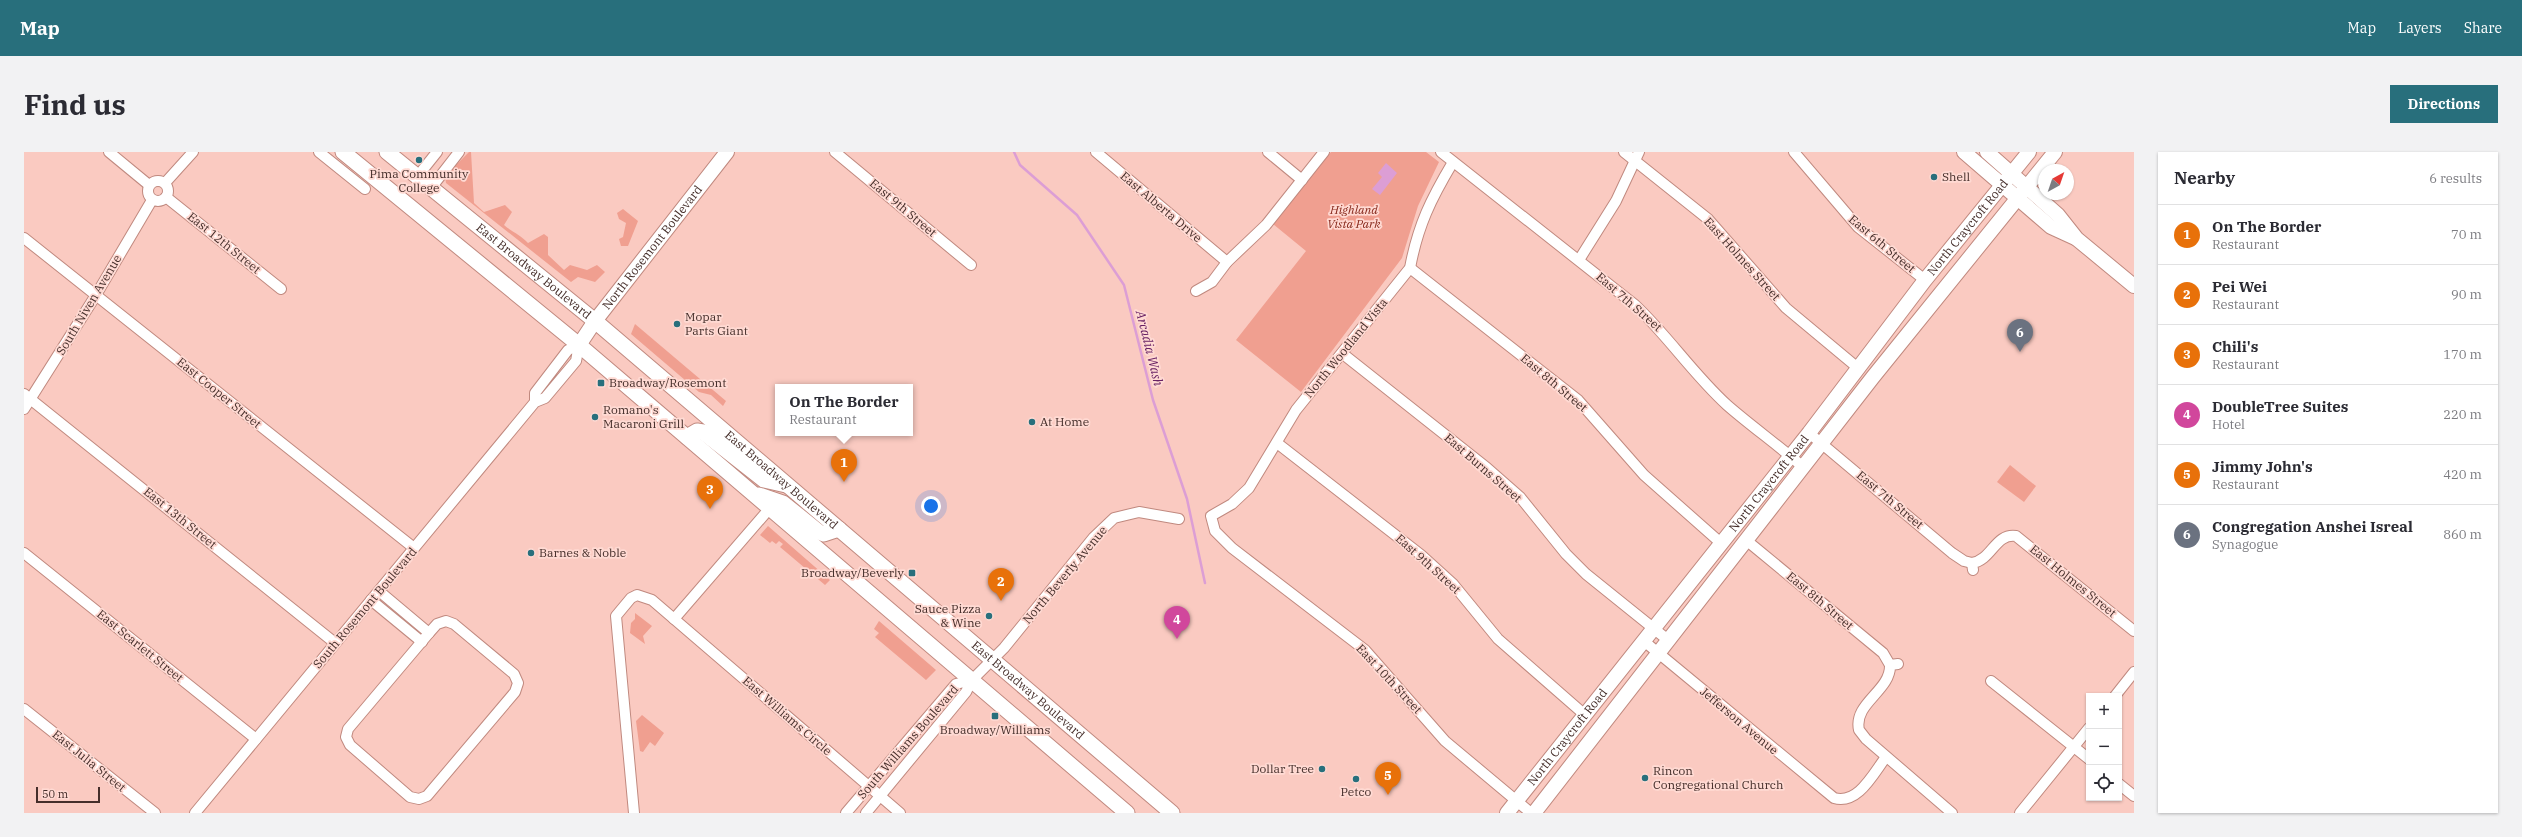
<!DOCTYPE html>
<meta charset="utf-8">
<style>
body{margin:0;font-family:"IBM Plex Serif",serif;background:#f2f2f3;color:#2b2b33}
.controls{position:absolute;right:12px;bottom:12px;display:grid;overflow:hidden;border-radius:0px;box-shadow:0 1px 3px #0004}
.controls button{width:36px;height:36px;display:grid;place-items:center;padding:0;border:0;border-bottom:1px solid #e1e1e2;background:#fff;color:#2b2b33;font:20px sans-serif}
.compass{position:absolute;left:2014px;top:12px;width:36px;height:36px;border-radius:50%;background:#fff;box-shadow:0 1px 3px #0004;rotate:40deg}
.scale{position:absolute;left:12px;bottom:10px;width:64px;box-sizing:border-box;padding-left:4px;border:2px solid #452e2a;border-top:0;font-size:11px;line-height:14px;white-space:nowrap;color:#452e2a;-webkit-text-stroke:3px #ffdad3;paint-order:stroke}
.you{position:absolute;left:907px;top:354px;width:14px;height:14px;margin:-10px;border:3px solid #fff;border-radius:50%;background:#1a73e8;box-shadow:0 0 0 6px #1a73e833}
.badge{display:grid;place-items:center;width:26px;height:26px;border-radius:50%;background:#286f7c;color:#fff;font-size:13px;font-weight:700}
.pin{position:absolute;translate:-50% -33px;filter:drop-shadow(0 1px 2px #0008)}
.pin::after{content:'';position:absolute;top:21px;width:14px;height:12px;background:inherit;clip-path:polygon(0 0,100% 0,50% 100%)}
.popup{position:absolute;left:751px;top:232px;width:138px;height:52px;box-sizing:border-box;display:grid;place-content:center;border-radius:0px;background:#fff;filter:drop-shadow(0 1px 3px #0005);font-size:13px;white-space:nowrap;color:#7c7c81}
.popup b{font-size:15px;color:#2b2b33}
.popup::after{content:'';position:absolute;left:50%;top:100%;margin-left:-8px;border:8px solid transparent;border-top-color:#fff}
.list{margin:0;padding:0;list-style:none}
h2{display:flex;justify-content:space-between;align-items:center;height:52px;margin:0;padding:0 16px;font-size:17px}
h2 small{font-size:13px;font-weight:400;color:#7c7c81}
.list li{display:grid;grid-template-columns:26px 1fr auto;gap:12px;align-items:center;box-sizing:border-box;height:60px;padding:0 16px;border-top:1px solid #e1e1e2}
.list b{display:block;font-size:15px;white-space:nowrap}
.list p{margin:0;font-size:13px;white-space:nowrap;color:#7c7c81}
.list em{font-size:13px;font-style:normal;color:#7c7c81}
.icon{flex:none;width:22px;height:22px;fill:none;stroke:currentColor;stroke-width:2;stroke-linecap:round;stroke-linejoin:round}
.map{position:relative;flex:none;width:2110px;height:661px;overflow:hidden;border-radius:0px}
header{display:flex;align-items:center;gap:24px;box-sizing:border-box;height:56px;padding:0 20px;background:#286f7c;color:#fff}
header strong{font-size:19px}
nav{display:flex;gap:22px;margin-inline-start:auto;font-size:14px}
.intro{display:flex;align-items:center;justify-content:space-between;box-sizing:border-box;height:96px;padding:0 24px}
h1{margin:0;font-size:28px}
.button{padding:10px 18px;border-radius:0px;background:#286f7c;color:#fff;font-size:14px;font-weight:700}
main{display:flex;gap:24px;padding:0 24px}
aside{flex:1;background:#fff;border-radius:0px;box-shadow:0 1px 3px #0004}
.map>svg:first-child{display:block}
.green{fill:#f09f90}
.water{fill:#dc9ed5}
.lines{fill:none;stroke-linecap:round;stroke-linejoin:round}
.stream{stroke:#dc9ed5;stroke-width:2.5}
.street-casing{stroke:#c0897f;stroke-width:12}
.secondary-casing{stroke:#c0897f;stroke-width:16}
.primary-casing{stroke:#c0897f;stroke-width:17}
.street{stroke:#fff;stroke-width:10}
.secondary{stroke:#fff;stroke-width:14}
.primary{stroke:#fff;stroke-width:15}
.poi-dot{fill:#286f7c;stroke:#ffdad3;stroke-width:1.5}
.labels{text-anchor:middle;stroke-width:3.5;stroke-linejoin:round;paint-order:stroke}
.poi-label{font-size:12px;fill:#452e2a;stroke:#ffdad3;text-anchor:start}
.street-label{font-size:12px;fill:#452e2a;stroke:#ffdad3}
.park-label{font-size:12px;font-style:italic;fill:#88291c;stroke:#ffdad3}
.water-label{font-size:13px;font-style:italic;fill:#682063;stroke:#ffdad3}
</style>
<header>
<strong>Map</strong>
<nav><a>Map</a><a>Layers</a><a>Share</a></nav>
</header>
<div class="intro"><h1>Find us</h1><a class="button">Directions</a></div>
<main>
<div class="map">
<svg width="2110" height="661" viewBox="0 0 2110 661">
<rect width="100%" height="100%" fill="#facac1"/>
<g class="green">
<path d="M445,0H447L450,51L460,60L481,53L488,60L480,73C488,80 497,83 504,91L520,82L524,85V103L540,118L546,113L563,118L573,113L581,120L571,130L554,125L547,130L422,31L421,24Z"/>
<path d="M1307,0H1402L1415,10L1394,54L1378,106L1277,240L1212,188L1282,99L1249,72Z"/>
<path d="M599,57L614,69L604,94H597L595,87L599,85L602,71L595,67L593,61Z"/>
<path d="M611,172L702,249L699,254L687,243L675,240L607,182Z"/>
<path d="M1986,313L2012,334L2000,350L1973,330Z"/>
<path d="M744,374L806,428L801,433L756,395L759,392L755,389L752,392L748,389L746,391L736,383Z"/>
<path d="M611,461L628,474L619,484L621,492L606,481L607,471L611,467Z"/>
<path d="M855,469L912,518L902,528L851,485L855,481L850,477Z"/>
<path d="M618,563L640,581L631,594L626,590L619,600L616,599L612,569Z"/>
</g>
<path class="water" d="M1362,11L1373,21L1356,43L1348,37L1358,25L1354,21Z"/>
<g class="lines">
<path class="stream" d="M990,0L996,13L1053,63L1100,133L1129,248L1163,347L1181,431"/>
<g class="street-casing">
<g id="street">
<path d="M85,0L125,33"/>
<path d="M295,0L341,37"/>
<path d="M811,0L947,113"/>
<path d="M1072,0L1203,110"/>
<path d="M1244,0L1278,28"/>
<path d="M1417,0L1611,153C1644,184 1669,222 1703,253C1727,274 1754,293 1779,315"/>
<path d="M1600,0L1684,67L1762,156L1834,216"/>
<path d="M1770,0L1834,75L1901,128"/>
<path d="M1429,10C1407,47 1394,73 1386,116L1272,258L1225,336L1208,352L1187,364L1191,379L1208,396L1341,498L1421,589L1507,661"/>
<path d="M393,25L413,0"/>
<circle cx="134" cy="39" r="10"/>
<path d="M141,31L169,0"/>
<path d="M407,36L435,0"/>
<path d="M142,45L257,137"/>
<path d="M0,86L390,396"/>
<path d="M1555,108L1592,49L1615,0"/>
<path d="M1386,116L1554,248L1620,323L1698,392"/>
<path d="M1172,139L1188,130L1203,110L1242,73L1300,0"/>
<path d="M1319,202L1463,316L1496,345L1542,402L1562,422L1644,488"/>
<path d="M0,242L311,491"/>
<path d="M0,257L72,143L128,48"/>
<path d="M1785,281L1928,401L1940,409L1948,411"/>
<path d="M1253,291L1397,403L1429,432L1474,487L1561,563"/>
<path d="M1722,388L1859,501L1866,513"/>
<path d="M0,401L232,587"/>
<path d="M1949,418L1948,411C1968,408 1971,381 1992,384L2110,479"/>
<path d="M355,439L405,481"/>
<path d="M347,448L398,490"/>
<path d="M650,467L746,356"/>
<path d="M422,469L430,472L490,522L494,531L491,540L403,644L395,647L386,645L326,593L322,585L324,577L405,481L413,472Z"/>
<path d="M1621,490L1810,646C1834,653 1849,622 1862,605"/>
<path d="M1874,512L1866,513C1867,539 1829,551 1835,578L1842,587L1928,661"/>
<path d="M948,528L980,496L1070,385L1090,366L1115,360L1155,367"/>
<path d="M1967,529L2065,607"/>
<path d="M2091,544L2110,520"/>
<path d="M0,557L131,661"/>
<path d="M2095,632L2110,644"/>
<path d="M171,661L511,250L521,246L552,209L555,193L544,198L511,241V250"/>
<path d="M610,661L592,464L607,446L613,443L628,448L876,661"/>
<path d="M822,661L932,532L948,528L942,540L842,661"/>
<path d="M1996,661L2065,576"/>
</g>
</g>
<g class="secondary-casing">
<g id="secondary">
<path d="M1940,0L2027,75L2051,86"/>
<path d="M1963,0L2034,63L2053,87L2110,134"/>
<path id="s1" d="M555,193L571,169L703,0"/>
<path id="s2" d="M1483,661L1785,281L1901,128L2005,0"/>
<path d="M1510,661L1849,225L2031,0"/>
</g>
</g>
<g class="primary-casing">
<g id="primary">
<path d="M319,0L555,193L1103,661"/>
<path id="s3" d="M363,0L571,169L1148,661"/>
<path d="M663,285L673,279L679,280L740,328L762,333"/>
<path d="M735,343L759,351L795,380L800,382L815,377"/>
</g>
</g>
<use href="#street" class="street"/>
<use href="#secondary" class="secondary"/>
<use href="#primary" class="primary"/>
</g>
<g class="poi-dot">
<circle cx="395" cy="8" r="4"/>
<circle cx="1910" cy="25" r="4"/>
<circle cx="653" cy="172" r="4"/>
<rect x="573" y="227" width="8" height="8" rx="2"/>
<circle cx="571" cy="265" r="4"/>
<circle cx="1008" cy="270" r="4"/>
<circle cx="507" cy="401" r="4"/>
<rect x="884" y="417" width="8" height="8" rx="2"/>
<circle cx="965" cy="464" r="4"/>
<rect x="967" y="560" width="8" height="8" rx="2"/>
<circle cx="1298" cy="617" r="4"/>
<circle cx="1621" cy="626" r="4"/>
<circle cx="1332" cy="627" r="4"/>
</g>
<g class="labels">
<g class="poi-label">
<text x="395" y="26" text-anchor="middle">Pima Community<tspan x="395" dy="14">College</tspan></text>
<text x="1918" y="29">Shell</text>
<text x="661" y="169">Mopar<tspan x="661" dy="14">Parts Giant</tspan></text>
<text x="585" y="235">Broadway/Rosemont</text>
<text x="579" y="262">Romano's<tspan x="579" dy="14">Macaroni Grill</tspan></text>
<text x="1016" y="274">At Home</text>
<text x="515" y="405">Barnes &amp; Noble</text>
<text x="880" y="425" text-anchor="end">Broadway/Beverly</text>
<text x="957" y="461" text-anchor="end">Sauce Pizza<tspan x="957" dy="14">&amp; Wine</tspan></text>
<text x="971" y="582" text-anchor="middle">Broadway/Williams</text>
<text x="1290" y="621" text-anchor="end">Dollar Tree</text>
<text x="1629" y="623">Rincon<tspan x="1629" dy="14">Congregational Church</tspan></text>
<text x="1332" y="644" text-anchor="middle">Petco</text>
</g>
<g class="street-label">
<text transform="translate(1137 55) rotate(40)" y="4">East Alberta Drive</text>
<text transform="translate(879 56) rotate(40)" y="4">East 9th Street</text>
<text dy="4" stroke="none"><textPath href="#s2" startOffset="745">North Craycroft Road</textPath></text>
<text transform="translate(200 91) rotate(39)" y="4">East 12th Street</text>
<text transform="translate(1858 92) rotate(40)" y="4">East 6th Street</text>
<text dy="4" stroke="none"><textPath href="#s1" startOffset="122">North Rosemont Boulevard</textPath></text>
<text transform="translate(1718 107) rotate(48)" y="4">East Holmes Street</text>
<text dy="4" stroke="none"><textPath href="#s3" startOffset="189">East Broadway Boulevard</textPath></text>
<text transform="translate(1605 150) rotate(41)" y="4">East 7th Street</text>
<text transform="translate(65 153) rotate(-59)" y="4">South Niven Avenue</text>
<text transform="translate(1322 196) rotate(-51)" y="4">North Woodland Vista</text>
<text transform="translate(1530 231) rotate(40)" y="4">East 8th Street</text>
<text transform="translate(195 241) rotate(39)" y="4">East Cooper Street</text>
<text transform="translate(1459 316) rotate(41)" y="4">East Burns Street</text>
<text dy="4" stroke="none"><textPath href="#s3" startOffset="513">East Broadway Boulevard</textPath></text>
<text dy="4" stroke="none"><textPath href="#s2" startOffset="421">North Craycroft Road</textPath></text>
<text transform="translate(1866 348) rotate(40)" y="4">East 7th Street</text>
<text transform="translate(156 366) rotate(39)" y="4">East 13th Street</text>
<text transform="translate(1404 412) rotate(42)" y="4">East 9th Street</text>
<text transform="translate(1041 423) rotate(-50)" y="4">North Beverly Avenue</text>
<text transform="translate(2049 429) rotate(39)" y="4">East Holmes Street</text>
<text transform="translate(1796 449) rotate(40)" y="4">East 8th Street</text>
<text transform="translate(341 456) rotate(-50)" y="4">South Rosemont Boulevard</text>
<text transform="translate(116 494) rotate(39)" y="4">East Scarlett Street</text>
<text transform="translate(1365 527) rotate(47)" y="4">East 10th Street</text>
<text dy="4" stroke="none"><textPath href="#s3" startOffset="837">East Broadway Boulevard</textPath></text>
<text transform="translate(763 564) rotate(41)" y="4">East Williams Circle</text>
<text transform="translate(1715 569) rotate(40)" y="4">Jefferson Avenue</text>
<text dy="4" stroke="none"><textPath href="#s2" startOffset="97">North Craycroft Road</textPath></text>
<text transform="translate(884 590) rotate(-49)" y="4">South Williams Boulevard</text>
<text transform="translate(65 609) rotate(39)" y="4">East Julia Street</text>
</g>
<g class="park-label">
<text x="1330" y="62">Highland<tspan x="1330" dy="14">Vista Park</tspan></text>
</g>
<g class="water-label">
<text transform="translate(1126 196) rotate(76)" y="5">Arcadia Wash</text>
</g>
</g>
</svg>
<div class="controls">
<button>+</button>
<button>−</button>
<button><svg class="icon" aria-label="locate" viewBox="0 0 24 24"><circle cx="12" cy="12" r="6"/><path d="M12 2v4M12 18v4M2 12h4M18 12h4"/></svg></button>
</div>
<svg class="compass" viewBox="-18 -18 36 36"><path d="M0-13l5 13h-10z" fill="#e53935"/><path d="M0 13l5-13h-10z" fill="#7c7c81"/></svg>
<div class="scale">50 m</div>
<div class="you"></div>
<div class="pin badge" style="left:820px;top:330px;background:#e8710a">1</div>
<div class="popup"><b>On The Border</b>Restaurant</div>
<div class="pin badge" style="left:977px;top:449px;background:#e8710a">2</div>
<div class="pin badge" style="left:686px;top:357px;background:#e8710a">3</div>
<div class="pin badge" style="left:1153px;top:487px;background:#d1479c">4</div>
<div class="pin badge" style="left:1364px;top:643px;background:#e8710a">5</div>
<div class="pin badge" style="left:1996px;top:200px;background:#6b7280">6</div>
</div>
<aside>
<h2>Nearby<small>6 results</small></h2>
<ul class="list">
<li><span class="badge" style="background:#e8710a">1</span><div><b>On The Border</b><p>Restaurant</p></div><em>70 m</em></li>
<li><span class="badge" style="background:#e8710a">2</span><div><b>Pei Wei</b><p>Restaurant</p></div><em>90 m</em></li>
<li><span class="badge" style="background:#e8710a">3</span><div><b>Chili's</b><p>Restaurant</p></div><em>170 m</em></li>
<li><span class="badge" style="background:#d1479c">4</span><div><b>DoubleTree Suites</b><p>Hotel</p></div><em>220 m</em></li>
<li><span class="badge" style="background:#e8710a">5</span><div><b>Jimmy John's</b><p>Restaurant</p></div><em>420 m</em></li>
<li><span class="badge" style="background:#6b7280">6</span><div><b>Congregation Anshei Isreal</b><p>Synagogue</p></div><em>860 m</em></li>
</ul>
</aside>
</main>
